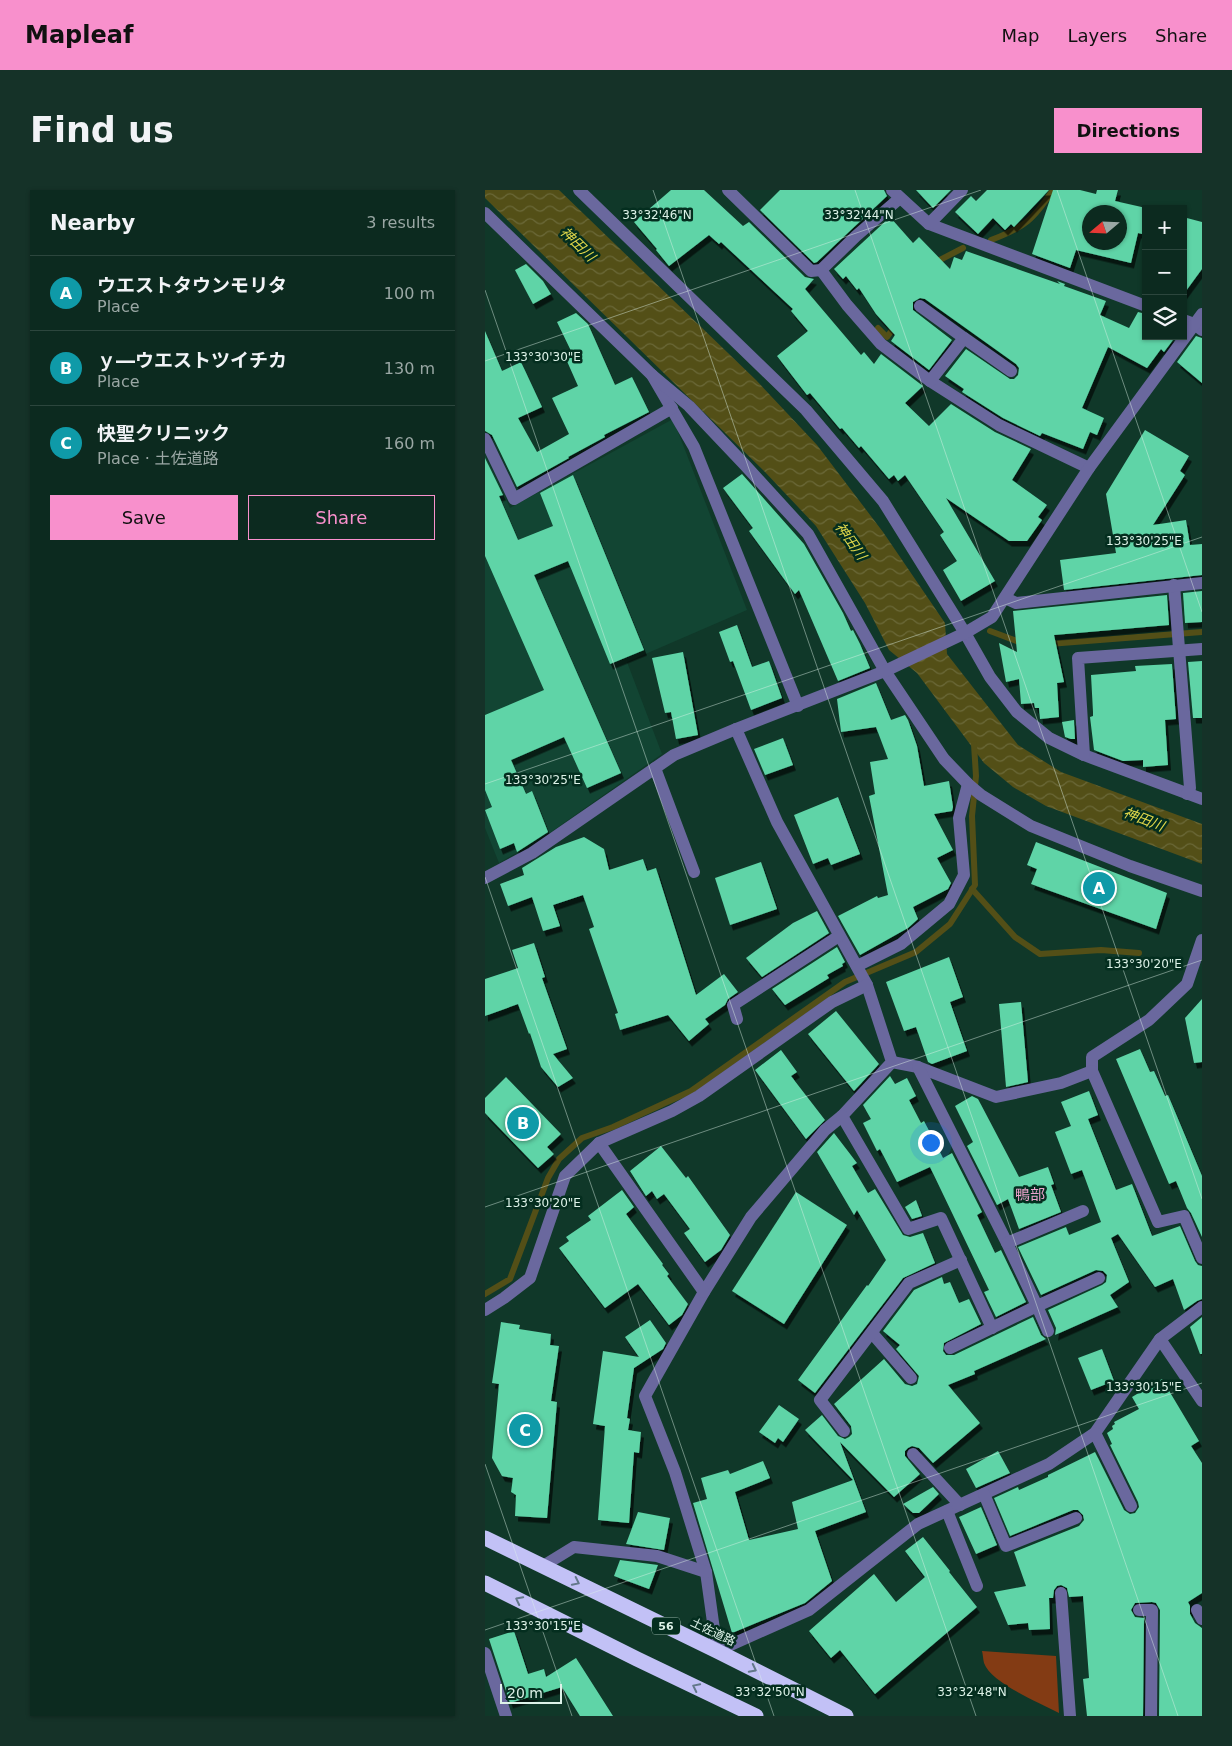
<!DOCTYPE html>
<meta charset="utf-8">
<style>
body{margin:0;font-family:"DejaVu Sans","Noto Sans JP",sans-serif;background:#153228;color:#f1f3f6}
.controls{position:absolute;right:15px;top:15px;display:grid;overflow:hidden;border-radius:0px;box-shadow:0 1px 4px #0004}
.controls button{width:45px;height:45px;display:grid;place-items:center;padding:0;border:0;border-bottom:1px solid #2c463d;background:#0c2a1f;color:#f1f3f6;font:25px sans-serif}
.compass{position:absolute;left:597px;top:15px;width:45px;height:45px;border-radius:50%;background:#0c2a1f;box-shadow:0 1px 4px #0004;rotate:251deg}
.scale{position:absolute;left:15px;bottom:12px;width:62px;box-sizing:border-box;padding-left:5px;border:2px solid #ddf2e8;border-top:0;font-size:14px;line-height:18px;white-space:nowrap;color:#ddf2e8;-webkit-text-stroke:4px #042e1f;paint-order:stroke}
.you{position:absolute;left:445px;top:952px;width:18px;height:18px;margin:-12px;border:4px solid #fff;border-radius:50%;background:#1a73e8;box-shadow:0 0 0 8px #1a73e833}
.badge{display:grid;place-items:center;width:32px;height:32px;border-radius:50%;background:#f890cc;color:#fff;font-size:16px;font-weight:700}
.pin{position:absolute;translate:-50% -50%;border:2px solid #fff;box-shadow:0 1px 5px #0006}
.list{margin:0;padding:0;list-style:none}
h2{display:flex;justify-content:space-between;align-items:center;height:65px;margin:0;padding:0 20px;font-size:21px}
h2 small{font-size:16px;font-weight:400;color:#9aa7a4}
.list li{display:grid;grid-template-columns:32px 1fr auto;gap:15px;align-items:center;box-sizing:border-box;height:75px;padding:0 20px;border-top:1px solid #2c463d}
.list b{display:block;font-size:19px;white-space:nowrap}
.list p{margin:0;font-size:16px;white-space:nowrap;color:#9aa7a4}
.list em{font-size:16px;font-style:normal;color:#9aa7a4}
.actions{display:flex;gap:10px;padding:15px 20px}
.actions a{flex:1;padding:11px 0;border:1px solid #f890cc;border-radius:0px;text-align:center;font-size:18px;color:#f890cc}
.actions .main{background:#f890cc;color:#111}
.icon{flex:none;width:28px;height:28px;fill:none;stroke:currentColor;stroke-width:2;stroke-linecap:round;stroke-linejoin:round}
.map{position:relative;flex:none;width:717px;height:1526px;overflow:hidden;border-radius:0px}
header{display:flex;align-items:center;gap:30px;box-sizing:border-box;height:70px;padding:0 25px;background:#f890cc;color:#111}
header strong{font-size:24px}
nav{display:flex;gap:28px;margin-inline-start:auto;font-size:18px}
.intro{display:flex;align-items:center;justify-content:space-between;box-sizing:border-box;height:120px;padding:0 30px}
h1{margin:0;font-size:35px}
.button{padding:12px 22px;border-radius:0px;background:#f890cc;color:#111;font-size:18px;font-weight:700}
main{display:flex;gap:30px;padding:0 30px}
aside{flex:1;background:#0c2a1f;border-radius:0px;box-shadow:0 1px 4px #0004}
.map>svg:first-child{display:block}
.built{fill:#124533}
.green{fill:#833b14}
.water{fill:url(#water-waves)}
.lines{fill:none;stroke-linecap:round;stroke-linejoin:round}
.stream{stroke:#534f17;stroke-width:6}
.building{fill:#5ed4a7;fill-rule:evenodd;filter:url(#shadow)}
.minor{stroke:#6a689e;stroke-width:12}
.highway{stroke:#c2c1f6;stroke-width:15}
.oneway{stroke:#63788a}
.ticks{fill:none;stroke:#ddf2e8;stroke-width:1;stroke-opacity:0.45}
.labels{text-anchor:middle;stroke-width:5;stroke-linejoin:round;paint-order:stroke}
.shield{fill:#042e1f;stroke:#9cb7ac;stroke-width:1}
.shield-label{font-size:11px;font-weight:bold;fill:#ddf2e8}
.street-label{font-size:12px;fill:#ddf2e8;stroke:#042e1f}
.water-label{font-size:14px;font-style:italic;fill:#dfd64a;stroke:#042e1f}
.quarter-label{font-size:15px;fill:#eda4cd;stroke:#042e1f}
.ticks-label{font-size:12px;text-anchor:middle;fill:#ddf2e8;stroke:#042e1f;stroke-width:5;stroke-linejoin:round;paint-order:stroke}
</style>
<header>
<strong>Mapleaf</strong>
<nav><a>Map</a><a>Layers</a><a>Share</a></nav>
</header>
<div class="intro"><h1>Find us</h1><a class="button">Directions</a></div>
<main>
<aside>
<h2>Nearby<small>3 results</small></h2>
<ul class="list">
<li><span class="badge" style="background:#0f9aa8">A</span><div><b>ウエストタウンモリタ</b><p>Place</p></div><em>100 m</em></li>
<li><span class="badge" style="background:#0f9aa8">B</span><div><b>ｙ―ウエストツイチカ</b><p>Place</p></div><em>130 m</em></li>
<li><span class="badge" style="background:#0f9aa8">C</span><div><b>快聖クリニック</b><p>Place · 土佐道路</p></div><em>160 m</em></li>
</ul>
<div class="actions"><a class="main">Save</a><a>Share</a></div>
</aside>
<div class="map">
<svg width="717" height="1526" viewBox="0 0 717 1526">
<defs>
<pattern id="water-waves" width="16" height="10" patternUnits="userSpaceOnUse" patternTransform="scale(1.25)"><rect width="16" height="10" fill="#534f17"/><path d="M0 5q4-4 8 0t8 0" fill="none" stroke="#6b6939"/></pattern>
<filter id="shadow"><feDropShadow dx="3" dy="5.5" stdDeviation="0" flood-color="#0009"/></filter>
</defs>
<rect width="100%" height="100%" fill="#103829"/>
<path class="built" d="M188,229L262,420L142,472L177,564L66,642L14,673L0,638V265L25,318Z"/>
<path class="green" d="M497,1461L571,1466L574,1523C555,1513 506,1493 499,1473C498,1469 498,1465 497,1461Z"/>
<path class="water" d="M0,0H74L271,190L332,255L398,342L460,433L462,464L533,555L576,582L717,634V674L561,616L528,597L499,573L432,483L404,460L380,413L331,336L280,282L0,8Z"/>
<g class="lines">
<g class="stream">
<path d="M506,50C540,37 548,30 568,0"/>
<path d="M449,73L478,58"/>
<path d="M393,138L402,147L410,136"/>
<path d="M505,441L537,453"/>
<path d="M564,454L717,442"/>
<path d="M487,699L530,747L555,764L616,760L654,763"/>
<path d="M0,1104L25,1089L63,988L74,969L97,948L128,937L206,901L360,792L431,762L465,734L490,695L487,626L491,586L489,554"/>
</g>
</g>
<g class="building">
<path d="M186,0H219L258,36L264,32L320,87L329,89L320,99L376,165L379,162L389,174L396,164L438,196L420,213L444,236L466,214L510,242L546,259L527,290L562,315L553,327L557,330L542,351H524L461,308L510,391L476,411L458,380L472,371L455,345L459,342L420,285L413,291L409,285L404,289L376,256L374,258L357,238L355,239L325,203L322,205L292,166L323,141L306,121L308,119L236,52L234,54L224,45L184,76L171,60L172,59L149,32Z"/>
<path d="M295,0H399L402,6L332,72L329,73L275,20Z"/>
<path d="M431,0H466L448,18Z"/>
<path d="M502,0H564L529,37L526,34L520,40L508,28L493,44L470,22L486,6L491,11Z"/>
<path d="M568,0H595L611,4L612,0H633L630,11L661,18V45L653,43L646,73L591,60L585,78L547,64ZM604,22H634V52H604Z"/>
<path d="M405,27L428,53L434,47L465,79L469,67L477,70L481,61L575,94L572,91L580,94L579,96L621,111L615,125L644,138L653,122L661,124V146H691L679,162L676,159L662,178L623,157L597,218L619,228L612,245L605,242L598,259L557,243L555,246L518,228L477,202L479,199L460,186L481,159L525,189H529L533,185L534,178L531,174L440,109L435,108L428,112V120L467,150L444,180L406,151L410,145L391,124L374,98L372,100L361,86L358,89L349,79Z"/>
<path d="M698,27L717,32V79L698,105Z"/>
<path d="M41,74L58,91L66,104L48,114L30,80Z"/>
<path d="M91,123L103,134L130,195L147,187L164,222L119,245L120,247L83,267L84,268L32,297L7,245L0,241V141L17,181L36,172L57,217L33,228L52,262L84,244L67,208L93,196L81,169L88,165L72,132Z"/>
<path d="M711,146L717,148V193L692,172Z"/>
<path d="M660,240L704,266L695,281L700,285L668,335L701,330L705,355L717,354V385L579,400L575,370L631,363L621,304Z"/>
<path d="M0,268L18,305L14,306L33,350L68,336L55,303L88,285L159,460L125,474L83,371L49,385L136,583L102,598L79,547L26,570L41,604L47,601L63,642L32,662L29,653L15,659L0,620L7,617L0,600V525L59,500L0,366Z"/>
<path d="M257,284L319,354L358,423L366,441L368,440L375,454L385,478L353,491L314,400L310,404L264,341L268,338L238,298Z"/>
<path d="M717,401V432L700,433L698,403Z"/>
<path d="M682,405L684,435L569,445L579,492L572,493L574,527L555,529L554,518H550L549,513L536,514L534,489L521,492L514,453L532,462L528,421Z"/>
<path d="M252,435L267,477L284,471L297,508L266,520L248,471L245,472L234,442Z"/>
<path d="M198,462L213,545L191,549L186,522L180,523L167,468Z"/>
<path d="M717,471V528H708L703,472Z"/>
<path d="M687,474L691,529L680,530L683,575L658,577V570L638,571L609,560L605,527L608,526V522L606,485L651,481L650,476Z"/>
<path d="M391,493L406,530L420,525L423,530L432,556L439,596L464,591L468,617L467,621L449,624L468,660L452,668L466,693L463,699L428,717L433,729L423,738L375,765L353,726L392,706L393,708L403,705L384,606L390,604L385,572L403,569L391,537L356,542L352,509Z"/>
<path d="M589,530L590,549H586L580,547L577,532Z"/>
<path d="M298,548L308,575L280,585L269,559Z"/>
<path d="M353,607L375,664L346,675L343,668L328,674L309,625Z"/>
<path d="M99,647L119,659L124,680L158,669L162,681L171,678L211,805L239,784L253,802L243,809L240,815L220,829L224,834L204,851L183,825L135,840L130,824L133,823L104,739L109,737L98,705L68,715L75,736L58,741L47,707L23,716L15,694L39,685L37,678L71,657Z"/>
<path d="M551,652L682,703L671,739L546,694L552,679L542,675Z"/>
<path d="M276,672L292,719L245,735L230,688Z"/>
<path d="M332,721L344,743L277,787L261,768L308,733Z"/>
<path d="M49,753L60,787L57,788L82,859L68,864L88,888L73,897L56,877L45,843L44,844L33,814L0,826V789L33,778L27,760Z"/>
<path d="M352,757L360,772L357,774L358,776L342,785L344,788L300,815L287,799Z"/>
<path d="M464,767L478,807L465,812L482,861L447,874L443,872L431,837L419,841L401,792Z"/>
<path d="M717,809V872L709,873L700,828Z"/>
<path d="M536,812L543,892L521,897L514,814Z"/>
<path d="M351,821L394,874L369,901L323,844Z"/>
<path d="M655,859L665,882L669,881L680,906L683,905L717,986V1047L706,1023L702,1018L691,991L684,994L631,869Z"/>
<path d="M296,860L312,882L306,886L340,930L321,949L270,880Z"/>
<path d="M405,886L410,894L422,888L431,906L424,910L436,933L439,931L458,968L467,963L497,1022L492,1025L510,1063L516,1060L541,1112L511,1127L499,1102L504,1100L445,977L412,992L395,959L392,961L378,933L386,929L378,915Z"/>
<path d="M21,887L76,944L62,957L69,964L53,978L0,923V908Z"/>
<path d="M604,901L613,925L603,929L631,1000L647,994L667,1046L695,1036L710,1071L713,1075L717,1076V1109L712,1111L699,1120L688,1089L670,1097L633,1044L626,1048L644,1092L625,1105L633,1117L570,1145L571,1138L563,1120L617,1095L621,1092L622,1085L618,1081L611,1080L556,1105L533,1057L581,1037L584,1045L616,1032L597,980L586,984L570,942L586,936L576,912Z"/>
<path d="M487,906L493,909L534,987L563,977L569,994L566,995L576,1022L534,1039L523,1009L512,1015L482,956L488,952L470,916Z"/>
<path d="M349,943L372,973L367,976L383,1003L390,999L418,1045L425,1047L438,1043L450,1073L418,1088L330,1203L313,1190L382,1095L383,1096L401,1070L372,1020L369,1025L332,962Z"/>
<path d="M176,956L201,988L203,986L245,1045L236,1060L220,1072L199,1043L205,1039L179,1004L172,1009L167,1001L161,1006L145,981Z"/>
<path d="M137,1000L149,1017L141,1024L178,1074L177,1075L184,1084L182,1086L203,1114L197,1125L184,1135L153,1094L120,1118L74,1058L84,1051L81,1047L106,1030L103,1026Z"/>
<path d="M311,1002L362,1035L299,1134L247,1101Z"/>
<path d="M431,1010L437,1026L427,1029L420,1017Z"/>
<path d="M457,1087L459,1094L465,1092L474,1113L484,1109L496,1134L459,1153L458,1161L461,1165H469L548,1127L556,1145L561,1149L489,1181L490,1184L463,1195L495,1233L448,1273L434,1258L427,1256L423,1258L420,1261V1266L435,1284L409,1307L355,1252L381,1322L330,1341L347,1391L320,1413L247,1443L208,1313L222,1309L216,1288L243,1280L245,1284L278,1271L285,1288L250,1302L264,1350L313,1339L307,1312L368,1290L320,1240L337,1225L353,1246L360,1249L364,1247L367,1244L366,1236L349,1214L399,1169L420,1194L427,1196L432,1194L434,1186L411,1159L415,1155L398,1141L429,1100Z"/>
<path d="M717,1127V1164H715L705,1137Z"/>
<path d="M165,1130L181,1153L178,1159L149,1178L142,1228L145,1229L143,1240L156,1242L154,1263L149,1262L144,1333L113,1330L120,1236L108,1234L118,1161L154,1167L140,1147Z"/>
<path d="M16,1132L35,1135L34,1139L66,1144L65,1155L74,1156L66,1211L72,1212L62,1328L30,1326L31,1305L26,1302L28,1288L17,1286L7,1268L14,1194L7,1193Z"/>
<path d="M617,1159L629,1191L606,1200L593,1168Z"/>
<path d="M677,1189L714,1251L706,1256L717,1273V1403L703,1412L705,1416V1424L710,1433L717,1438V1526H674L675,1420L671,1413L667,1412L650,1413L646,1420L650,1427L659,1428L658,1526H602L598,1489L604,1488L598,1406L584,1407L582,1398L576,1395L572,1396L569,1400L568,1408H564L565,1439L544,1440L543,1433L523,1435L509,1402L541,1396L529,1362L594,1336L599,1330L598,1325L593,1320H588L525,1346L509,1308L533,1297L534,1300L563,1287V1285L610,1262L639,1320L645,1324L650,1323L654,1317L653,1312L625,1255L627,1254L622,1243L628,1239L627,1236L630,1234L629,1232L654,1219L647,1207Z"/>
<path d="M294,1215L314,1229L298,1252L293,1248L290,1253L274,1242Z"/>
<path d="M513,1261L525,1283L491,1298L481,1279Z"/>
<path d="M448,1297L454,1304L434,1323H428L418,1314Z"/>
<path d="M496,1317L512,1355L491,1364L474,1327Z"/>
<path d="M153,1322L185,1328L179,1360L141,1354Z"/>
<path d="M438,1347L465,1381L464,1382L492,1417L390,1504L355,1460L346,1468L324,1441L389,1384L411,1412L440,1387L420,1361Z"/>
<path d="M135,1370L173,1375L164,1399L129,1386Z"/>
<path d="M29,1441L43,1484L59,1479L61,1487L91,1468L128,1526H95L77,1497L25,1513L4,1449Z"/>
</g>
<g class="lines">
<g class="minor">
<path d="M94,0L321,220L398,311L480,443L505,487L532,522L564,548L599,565L717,609"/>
<path d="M243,0L326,81L336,80L371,46L415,8"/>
<path d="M407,0L444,34L661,116"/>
<path d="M0,23L167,185L209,257L313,516"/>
<path d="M444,34L477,0"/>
<path d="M336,80L362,115L396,154L445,191L514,235L604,278"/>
<path d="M435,116L479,148L445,191"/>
<path d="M698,130L709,134L717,140"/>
<path d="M479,148L526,181"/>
<path d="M167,185L204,216L259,274L323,344L400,481L459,569L483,594L496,605L546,636L645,676L717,701"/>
<path d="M0,249L29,309L187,218"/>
<path d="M689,395L705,598L702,604"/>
<path d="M520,408L531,413L717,393"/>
<path d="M251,539L292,632L382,795L407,872L357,926L340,940L266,1027L219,1102L160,1206L190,1282L221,1382L232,1461L324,1420L433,1334L564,1274L610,1243L675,1149L717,1117"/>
<path d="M599,565L593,468L717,459"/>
<path d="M170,578L209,682"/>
<path d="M0,688L47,663L189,565L251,539L400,481L480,443L507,427L604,278L717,124"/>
<path d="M717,750L702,794L664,830L607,867V881L673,1032L699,1026L717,1068"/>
<path d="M372,776L416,754L464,714L479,685L474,628L483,594"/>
<path d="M252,829L248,815L354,746"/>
<path d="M407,872L433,877L511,907L576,893L607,881"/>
<path d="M433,877L522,1053L552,1116L465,1158"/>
<path d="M357,926L423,1039L456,1028L507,1138"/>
<path d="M114,953L219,1102"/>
<path d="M522,1053L598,1021"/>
<path d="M0,1120L19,1108L45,1088L80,986L114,953L187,921L214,906L347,812L382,795"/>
<path d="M563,1141L552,1116L614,1088"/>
<path d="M387,1143L426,1188"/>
<path d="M675,1149L717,1211"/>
<path d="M359,1241L335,1210L424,1093L476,1070"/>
<path d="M610,1243L646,1316"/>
<path d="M428,1264L475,1315"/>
<path d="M499,1304L521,1356L591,1328"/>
<path d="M462,1321L492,1396"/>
<path d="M58,1376L89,1357L172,1366L221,1382"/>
<path d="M576,1403L585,1526"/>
<path d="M654,1420H667L666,1526"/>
<path d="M712,1420L717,1429"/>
<path d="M0,1463L21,1526"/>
</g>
<g class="highway">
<path d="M0,1348L232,1461L361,1526"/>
<path d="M0,1393L152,1469L271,1526"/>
</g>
</g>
<defs><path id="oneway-chevron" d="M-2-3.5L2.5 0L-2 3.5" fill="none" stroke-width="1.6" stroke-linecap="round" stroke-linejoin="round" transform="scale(1.25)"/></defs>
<g class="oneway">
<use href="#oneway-chevron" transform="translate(91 1392) rotate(26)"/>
<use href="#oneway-chevron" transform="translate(34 1410) rotate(-153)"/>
<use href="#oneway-chevron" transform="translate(268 1479) rotate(27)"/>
<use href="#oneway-chevron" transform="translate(211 1497) rotate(-154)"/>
</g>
<path class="ticks" d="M168,0L693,1526M370,0L717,1009M572,0L717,422M0,100L491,1526M0,171L496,0M0,594L717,347M0,687L289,1526M0,1017L717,770M0,1274L87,1526M0,1440L717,1193"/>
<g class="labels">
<rect class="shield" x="167" y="1427.5" width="28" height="17" rx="4"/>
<g class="shield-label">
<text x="181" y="1440">56</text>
</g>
<g class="street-label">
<text transform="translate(228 1442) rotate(26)" y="4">土佐道路</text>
</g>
<g class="water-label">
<text transform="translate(93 54) rotate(44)" y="5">神田川</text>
<text transform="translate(366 351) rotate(55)" y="5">神田川</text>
<text transform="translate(659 629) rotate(21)" y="5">神田川</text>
</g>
<g class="quarter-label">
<text x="545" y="1010">鴨部</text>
</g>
</g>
<g class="ticks-label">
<text x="172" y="29">33°32'46"N</text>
<text x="374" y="29">33°32'44"N</text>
<text x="58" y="171">133°30'30"E</text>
<text x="659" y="355">133°30'25"E</text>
<text x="58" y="594">133°30'25"E</text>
<text x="659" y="778">133°30'20"E</text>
<text x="58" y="1017">133°30'20"E</text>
<text x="659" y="1201">133°30'15"E</text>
<text x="58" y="1440">133°30'15"E</text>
<text x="285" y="1506">33°32'50"N</text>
<text x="487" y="1506">33°32'48"N</text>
</g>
</svg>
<div class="controls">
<button>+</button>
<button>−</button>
<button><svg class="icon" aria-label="layers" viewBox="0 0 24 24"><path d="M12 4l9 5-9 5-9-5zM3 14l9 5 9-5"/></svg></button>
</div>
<svg class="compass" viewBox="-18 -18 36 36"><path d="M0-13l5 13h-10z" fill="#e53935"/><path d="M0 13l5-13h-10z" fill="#9aa7a4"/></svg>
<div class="scale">20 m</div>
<div class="you"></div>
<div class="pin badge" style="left:614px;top:698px;background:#0f9aa8">A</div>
<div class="pin badge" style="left:38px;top:933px;background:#0f9aa8">B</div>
<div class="pin badge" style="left:40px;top:1240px;background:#0f9aa8">C</div>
</div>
</main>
